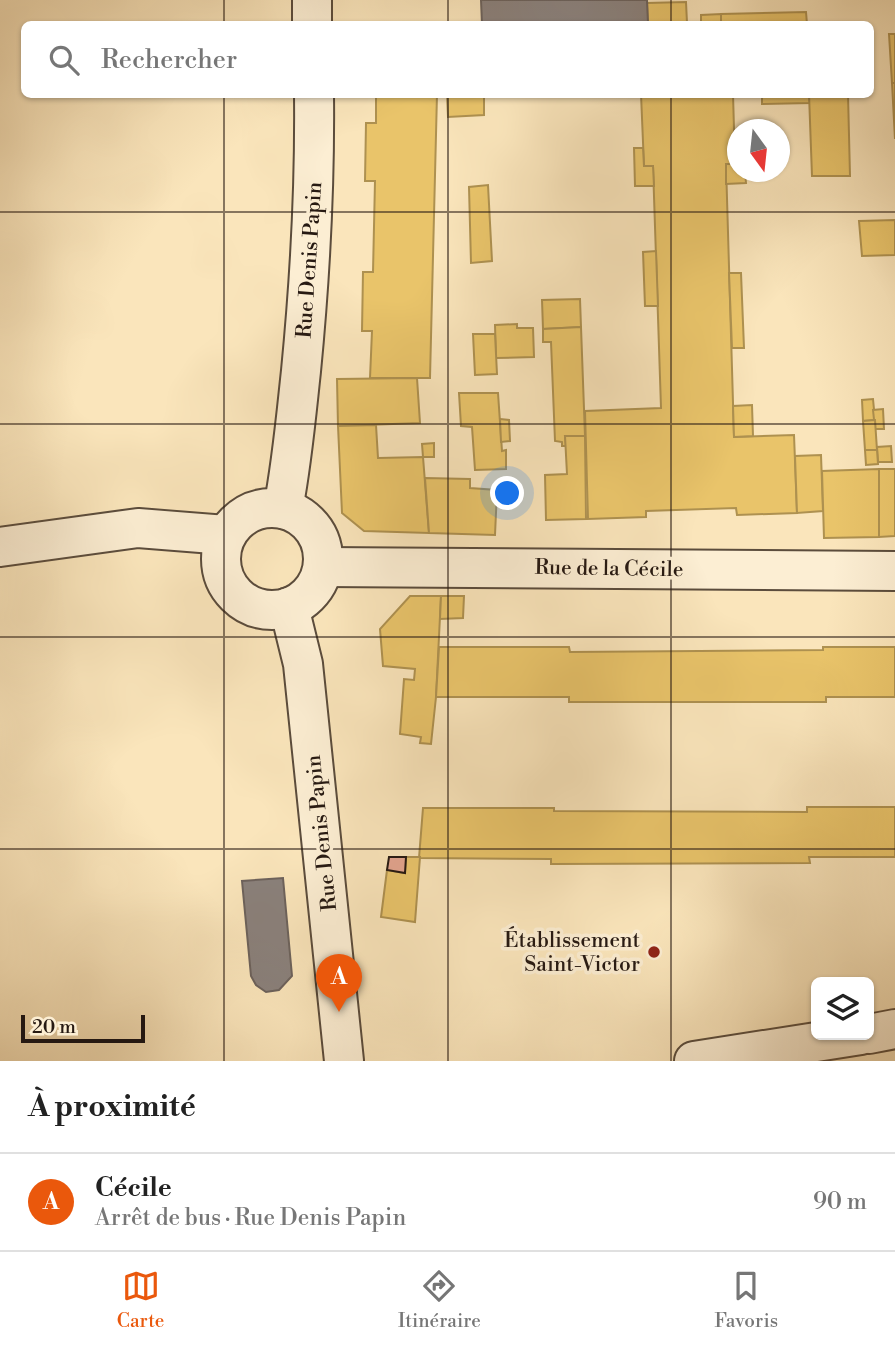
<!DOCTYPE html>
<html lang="fr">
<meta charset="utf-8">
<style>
body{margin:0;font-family:"Libre Bodoni",serif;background:#f2f2f2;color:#222}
.controls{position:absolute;right:21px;bottom:21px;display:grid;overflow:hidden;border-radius:10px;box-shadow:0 2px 5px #0004}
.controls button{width:63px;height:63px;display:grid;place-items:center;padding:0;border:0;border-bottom:2px solid #e0e0e0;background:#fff;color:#222;font:35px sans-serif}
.compass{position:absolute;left:727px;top:119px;width:63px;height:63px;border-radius:50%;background:#fff;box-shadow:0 2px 5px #0004;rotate:165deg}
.scale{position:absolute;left:21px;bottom:18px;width:124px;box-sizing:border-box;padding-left:7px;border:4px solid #261912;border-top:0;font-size:19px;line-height:24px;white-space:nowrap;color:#261912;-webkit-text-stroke:5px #fceed3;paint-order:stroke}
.you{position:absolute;left:508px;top:494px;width:24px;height:24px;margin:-18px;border:5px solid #fff;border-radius:50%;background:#1a73e8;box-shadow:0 0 0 10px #1a73e833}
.badge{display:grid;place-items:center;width:46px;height:46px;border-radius:50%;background:#ea580c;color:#fff;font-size:23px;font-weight:700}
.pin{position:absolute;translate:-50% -58px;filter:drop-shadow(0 2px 4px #0008)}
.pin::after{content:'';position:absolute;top:37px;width:24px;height:21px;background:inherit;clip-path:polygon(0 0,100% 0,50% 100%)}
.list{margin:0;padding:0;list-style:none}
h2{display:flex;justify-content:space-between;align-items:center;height:91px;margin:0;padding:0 28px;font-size:30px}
h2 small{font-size:23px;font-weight:400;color:#767676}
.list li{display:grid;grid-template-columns:46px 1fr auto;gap:21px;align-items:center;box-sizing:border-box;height:98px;padding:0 28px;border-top:2px solid #e0e0e0}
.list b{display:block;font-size:26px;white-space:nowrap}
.list p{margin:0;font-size:23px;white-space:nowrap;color:#767676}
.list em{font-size:23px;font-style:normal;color:#767676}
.icon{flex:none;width:38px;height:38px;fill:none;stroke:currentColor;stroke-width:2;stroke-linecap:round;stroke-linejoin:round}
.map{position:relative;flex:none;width:895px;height:1061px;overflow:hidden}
.search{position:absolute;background:#fff;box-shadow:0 2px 5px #0004;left:21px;right:21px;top:21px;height:77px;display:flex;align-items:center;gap:18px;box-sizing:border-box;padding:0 24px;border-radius:10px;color:#767676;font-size:26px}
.sheet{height:189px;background:#fff}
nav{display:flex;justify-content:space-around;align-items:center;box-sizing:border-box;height:98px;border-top:2px solid #e0e0e0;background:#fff;font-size:19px;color:#767676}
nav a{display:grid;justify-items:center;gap:4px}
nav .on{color:#ea580c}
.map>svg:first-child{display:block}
.homes{fill:#e9c46a;stroke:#ae9150;stroke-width:2}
.industry{fill:#8a817c;stroke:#6c625c;stroke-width:2}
.building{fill:#e3a48f;stroke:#261912;stroke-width:2}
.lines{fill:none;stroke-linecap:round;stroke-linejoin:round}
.minor-casing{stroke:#5b4c3c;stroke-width:42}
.minor{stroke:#fceed3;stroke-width:38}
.grid{fill:none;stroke:#261912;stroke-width:2;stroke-opacity:0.55}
.poi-dot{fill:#8f2418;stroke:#fceed3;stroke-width:2.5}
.labels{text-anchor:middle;stroke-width:7;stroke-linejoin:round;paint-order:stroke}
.street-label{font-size:21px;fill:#261912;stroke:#fceed3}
.poi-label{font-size:21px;fill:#261912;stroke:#fceed3;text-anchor:end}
</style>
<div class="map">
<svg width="895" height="1061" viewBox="0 0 895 1061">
<rect width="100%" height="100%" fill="#fae5bb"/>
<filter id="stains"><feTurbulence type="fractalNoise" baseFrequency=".00286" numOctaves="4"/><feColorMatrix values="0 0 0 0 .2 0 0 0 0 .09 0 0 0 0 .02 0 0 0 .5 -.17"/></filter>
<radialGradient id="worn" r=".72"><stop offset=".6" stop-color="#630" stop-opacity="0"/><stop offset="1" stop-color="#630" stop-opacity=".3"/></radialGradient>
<g class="homes">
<path d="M686,2L687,23L648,24L647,3Z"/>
<path d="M806,12L807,24H721V14Z"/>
<path d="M721,14V24H655L701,23V15Z"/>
<path d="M889,34H895V83H892Z"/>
<path d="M892,83H895V139Z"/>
<path d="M376,94H437L430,378H370L372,331H362L363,272H373L375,181H365L366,123H376Z"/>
<path d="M447,94H484V115L448,117Z"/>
<path d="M641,94H733L735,164H726L734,437L794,435L797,513L737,515L736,508L646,511V517L588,519L585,411L661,408L653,166H644Z"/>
<path d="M762,94H809L810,103L762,104Z"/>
<path d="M809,94H848L850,176H812Z"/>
<path d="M738,144V172H745L746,183L726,184V164H735V145Z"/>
<path d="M634,148H643L644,166H653L654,186H635Z"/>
<path d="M488,185L492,261L471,263L469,187Z"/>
<path d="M895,220V255L862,256L859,221Z"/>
<path d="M656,251L658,306H645L643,252Z"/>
<path d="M729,273H741L744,348H732Z"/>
<path d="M580,299L581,327L543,329L542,300Z"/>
<path d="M517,324V328H533L534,357L496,358L495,325Z"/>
<path d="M581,327L585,436H565L566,446H562V442L555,441L551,342H543V329Z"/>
<path d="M473,334H495L497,374L475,375Z"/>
<path d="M417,378L420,423L338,426L337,379Z"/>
<path d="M459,393H498L502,451L506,450V469L475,470L472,427L461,426Z"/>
<path d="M873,399L875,420L863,421L862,400Z"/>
<path d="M752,405L753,436L734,437L733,406Z"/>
<path d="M883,409L884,429H875L873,410Z"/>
<path d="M500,419L509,420L510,441L501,442Z"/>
<path d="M875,420L877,450H865L863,421Z"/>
<path d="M376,425L378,458L423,457L429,533L364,531L342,513L338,426Z"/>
<path d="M565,436H585L586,519L546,520L545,475L567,474Z"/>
<path d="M434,443V457H423L422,444Z"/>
<path d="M891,446L892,462H878L877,447Z"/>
<path d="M865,450H877L878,464L866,465Z"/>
<path d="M821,455L823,511L797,513L795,456Z"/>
<path d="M879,469H895V536L879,537Z"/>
<path d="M879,469V537L824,538L822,471Z"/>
<path d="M425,478L470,479V488L497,490L495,535L429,533Z"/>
<path d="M410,596H441L436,697L431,744L420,743L421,737L400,734L404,679L414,680L415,669L383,666L380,629Z"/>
<path d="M441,596H464L463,618L440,619Z"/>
<path d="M439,647H569L570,652L823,650V647H895V697H826V702H569V697H436Z"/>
<path d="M807,807H895V857H809L810,863L551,864V859L419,858L423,808H554V811L807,812Z"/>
<path d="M406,857H420L415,922L381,917L387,870L405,873Z"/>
</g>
<g class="industry">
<path d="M481,0H647L648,24H482Z"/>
<path d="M484,94H589L484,97Z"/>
<path d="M283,878L292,976L279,990L266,992L256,985L251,976L242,881Z"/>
</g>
<path class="building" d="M389,857H406L405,873L387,870Z"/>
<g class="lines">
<g class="minor-casing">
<g id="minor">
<path d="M312,0V24"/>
<circle cx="272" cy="559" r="51"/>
<path d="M283,509C292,463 296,417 301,371C310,279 315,187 314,94"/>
<path d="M0,547L138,528L226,535"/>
<path d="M323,567L895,571"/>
<path d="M289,607L303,664L344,1061"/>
<path d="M869,1034L895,1029"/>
<path d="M694,1061L861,1035"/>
</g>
</g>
<use href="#minor" class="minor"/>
</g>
<path class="grid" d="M224,0V24M448,0V24M671,0V24M224,94V1061M448,94V1061M671,94V1061M0,212H895M0,424H895M0,637H895M0,849H895"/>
<circle class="poi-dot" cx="654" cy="952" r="7"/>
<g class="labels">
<g class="street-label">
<text transform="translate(309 260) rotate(-86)" y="7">Rue Denis Papin</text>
<text transform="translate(609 568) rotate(1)" y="7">Rue de la Cécile</text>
<text transform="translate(321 833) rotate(-96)" y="7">Rue Denis Papin</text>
</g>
<g class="poi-label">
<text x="640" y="947">Établissement<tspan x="640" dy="24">Saint-Victor</tspan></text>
</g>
</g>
<rect width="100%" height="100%" filter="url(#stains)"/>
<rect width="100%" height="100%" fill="url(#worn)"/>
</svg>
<div class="controls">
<button><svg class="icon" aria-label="layers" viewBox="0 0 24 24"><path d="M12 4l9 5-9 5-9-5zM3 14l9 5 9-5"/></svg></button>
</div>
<svg class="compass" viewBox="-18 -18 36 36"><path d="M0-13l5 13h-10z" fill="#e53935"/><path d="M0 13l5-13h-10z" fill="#767676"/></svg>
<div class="scale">20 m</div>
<div class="you"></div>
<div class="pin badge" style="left:339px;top:1012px">A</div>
<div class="search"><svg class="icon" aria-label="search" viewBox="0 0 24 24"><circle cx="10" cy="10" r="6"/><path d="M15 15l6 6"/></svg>Rechercher</div>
</div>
<section class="sheet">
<h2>À proximité<small></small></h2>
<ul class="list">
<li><span class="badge">A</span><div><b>Cécile</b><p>Arrêt de bus · Rue Denis Papin</p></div><em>90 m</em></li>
</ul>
</section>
<nav>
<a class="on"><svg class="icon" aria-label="map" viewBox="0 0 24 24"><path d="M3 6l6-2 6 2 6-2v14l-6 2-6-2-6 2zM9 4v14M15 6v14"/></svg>Carte</a>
<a><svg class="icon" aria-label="directions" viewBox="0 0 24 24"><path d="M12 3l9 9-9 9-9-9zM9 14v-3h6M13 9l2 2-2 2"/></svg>Itinéraire</a>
<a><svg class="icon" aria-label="saved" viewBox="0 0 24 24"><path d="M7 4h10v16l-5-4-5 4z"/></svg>Favoris</a>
</nav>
